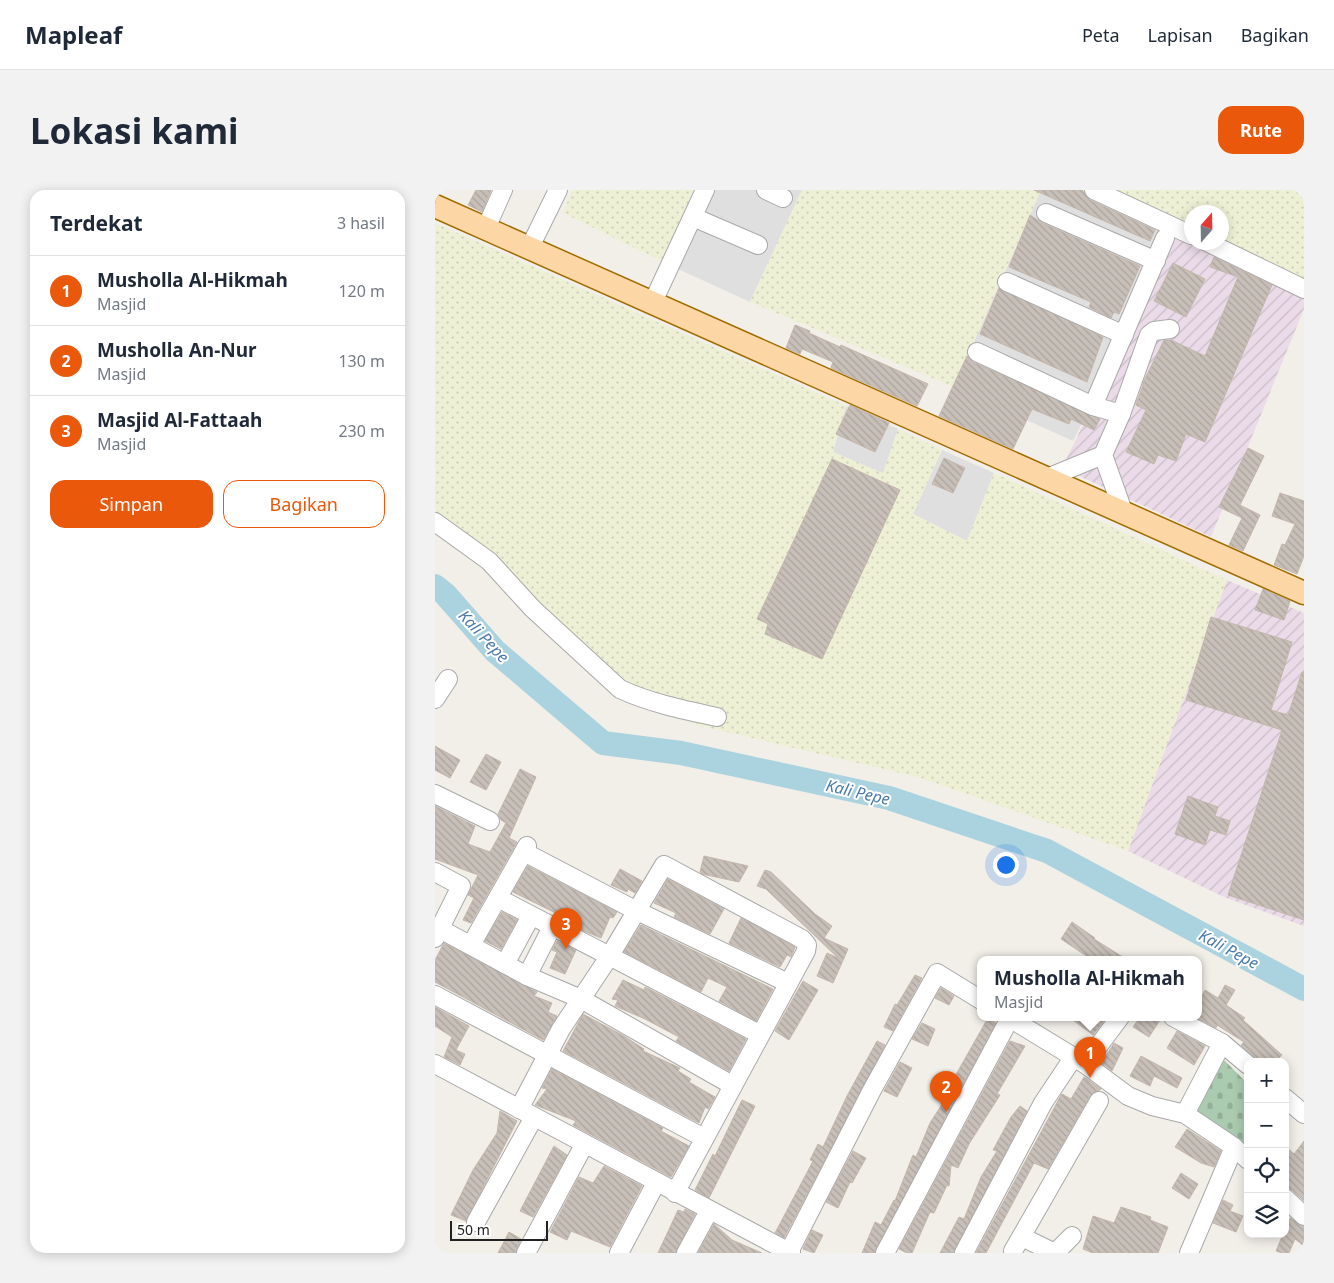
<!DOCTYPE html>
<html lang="id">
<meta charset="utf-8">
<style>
body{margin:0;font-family:"Noto Sans",sans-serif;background:#f2f2f3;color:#1f2937}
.controls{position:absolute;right:15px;bottom:15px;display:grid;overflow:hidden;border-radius:10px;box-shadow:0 2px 12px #0003}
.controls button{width:45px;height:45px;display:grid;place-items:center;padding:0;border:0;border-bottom:1px solid #e0e1e3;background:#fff;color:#1f2937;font:25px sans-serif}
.compass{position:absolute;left:749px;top:15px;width:45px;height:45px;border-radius:50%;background:#fff;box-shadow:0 2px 12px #0003;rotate:20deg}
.scale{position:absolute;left:15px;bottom:12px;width:98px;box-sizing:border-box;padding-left:5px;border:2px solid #222;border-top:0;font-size:14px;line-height:18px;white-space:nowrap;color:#222;-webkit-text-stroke:4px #fff;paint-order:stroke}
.you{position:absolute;left:570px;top:674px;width:18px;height:18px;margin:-12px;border:4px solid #fff;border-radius:50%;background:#1a73e8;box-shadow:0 0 0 8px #1a73e833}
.badge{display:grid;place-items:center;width:32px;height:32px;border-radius:50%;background:#ea580c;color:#fff;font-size:16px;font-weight:700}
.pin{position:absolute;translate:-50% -41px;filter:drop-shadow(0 1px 2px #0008)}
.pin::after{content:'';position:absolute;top:26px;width:18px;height:15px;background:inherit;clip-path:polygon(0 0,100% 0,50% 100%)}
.popup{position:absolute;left:542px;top:766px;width:225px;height:65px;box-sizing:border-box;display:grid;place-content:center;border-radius:10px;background:#fff;filter:drop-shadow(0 1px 4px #0005);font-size:16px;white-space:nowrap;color:#747a83}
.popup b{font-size:19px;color:#1f2937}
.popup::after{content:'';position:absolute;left:50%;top:100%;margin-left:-10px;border:10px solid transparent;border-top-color:#fff}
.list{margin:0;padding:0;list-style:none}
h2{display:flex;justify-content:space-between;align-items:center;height:65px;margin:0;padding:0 20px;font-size:21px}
h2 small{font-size:16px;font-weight:400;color:#747a83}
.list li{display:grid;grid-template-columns:32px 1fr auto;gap:15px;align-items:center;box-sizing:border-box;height:70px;padding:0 20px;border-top:1px solid #e0e1e3}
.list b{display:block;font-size:19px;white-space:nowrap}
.list p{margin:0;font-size:16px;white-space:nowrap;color:#747a83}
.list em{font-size:16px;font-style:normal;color:#747a83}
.actions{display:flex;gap:10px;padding:15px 20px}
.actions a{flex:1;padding:11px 0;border:1px solid #ea580c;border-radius:15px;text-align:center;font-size:18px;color:#ea580c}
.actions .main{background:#ea580c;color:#fff}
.icon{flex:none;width:28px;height:28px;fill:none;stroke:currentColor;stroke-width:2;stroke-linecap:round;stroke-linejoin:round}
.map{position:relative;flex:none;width:869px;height:1063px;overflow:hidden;border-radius:15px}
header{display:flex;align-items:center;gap:30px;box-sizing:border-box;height:70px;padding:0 25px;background:#fff;border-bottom:1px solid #e0e1e3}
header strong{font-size:24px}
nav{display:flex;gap:28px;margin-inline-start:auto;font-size:18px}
.intro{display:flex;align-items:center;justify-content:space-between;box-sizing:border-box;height:120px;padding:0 30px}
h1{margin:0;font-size:35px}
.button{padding:12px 22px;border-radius:15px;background:#ea580c;color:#fff;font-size:18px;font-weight:700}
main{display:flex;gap:30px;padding:0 30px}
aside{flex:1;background:#fff;border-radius:15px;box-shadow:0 2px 12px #0003}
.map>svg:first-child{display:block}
.residential{fill:#e0dfdf}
.industrial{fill:url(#industrial-furrows)}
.farmland{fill:url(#farmland-dots)}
.cemetery{fill:url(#cemetery-stones)}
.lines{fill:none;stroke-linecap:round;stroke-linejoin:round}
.river{stroke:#aad3df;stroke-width:24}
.building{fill:url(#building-back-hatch);stroke:#c4b6ab}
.minor-casing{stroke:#a9a9a9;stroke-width:20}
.major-casing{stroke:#a06b00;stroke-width:25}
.minor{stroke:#fff;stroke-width:18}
.major{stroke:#fcd6a4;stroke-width:22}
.labels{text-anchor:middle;stroke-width:4;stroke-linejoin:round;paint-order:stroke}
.water-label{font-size:16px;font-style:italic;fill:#4a7aab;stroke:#fff}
</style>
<header>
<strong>Mapleaf</strong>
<nav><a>Peta</a><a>Lapisan</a><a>Bagikan</a></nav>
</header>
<div class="intro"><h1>Lokasi kami</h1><a class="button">Rute</a></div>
<main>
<aside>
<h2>Terdekat<small>3 hasil</small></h2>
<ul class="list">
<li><span class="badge">1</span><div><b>Musholla Al-Hikmah</b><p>Masjid</p></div><em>120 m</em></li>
<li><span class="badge">2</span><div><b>Musholla An-Nur</b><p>Masjid</p></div><em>130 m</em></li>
<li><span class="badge">3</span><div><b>Masjid Al-Fattaah</b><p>Masjid</p></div><em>230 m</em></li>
</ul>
<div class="actions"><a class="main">Simpan</a><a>Bagikan</a></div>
</aside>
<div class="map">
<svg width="869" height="1063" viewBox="0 0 869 1063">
<defs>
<pattern id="industrial-furrows" width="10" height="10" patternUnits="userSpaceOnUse" patternTransform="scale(1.25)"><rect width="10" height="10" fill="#ebdbe8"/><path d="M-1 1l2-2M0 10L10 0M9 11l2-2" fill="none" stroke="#c9bcc7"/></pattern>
<pattern id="farmland-dots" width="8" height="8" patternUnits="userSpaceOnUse" patternTransform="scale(1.25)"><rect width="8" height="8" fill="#eef0d5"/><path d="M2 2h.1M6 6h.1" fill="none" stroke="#ccceb7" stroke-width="1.8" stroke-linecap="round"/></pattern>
<pattern id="cemetery-stones" width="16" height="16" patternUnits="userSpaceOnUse" patternTransform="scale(1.25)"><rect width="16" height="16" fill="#aacbaf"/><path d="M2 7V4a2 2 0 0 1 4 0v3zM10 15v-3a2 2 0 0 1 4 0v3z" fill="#92ae96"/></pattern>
<pattern id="building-back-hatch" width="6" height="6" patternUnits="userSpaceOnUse" patternTransform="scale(1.25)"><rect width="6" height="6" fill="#c7bfb8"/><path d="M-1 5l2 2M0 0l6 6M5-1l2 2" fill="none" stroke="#aba49e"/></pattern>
</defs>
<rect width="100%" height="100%" fill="#f2efe9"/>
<g class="residential">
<path d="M277,0H367L315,112L241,78Z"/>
<path d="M606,0H645L735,41L691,146L638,251L519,197Z"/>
<path d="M411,216L463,239L448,284L398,262Z"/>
<path d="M507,260L559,283L532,351L478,324Z"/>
</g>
<g class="industrial">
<path d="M735,41L869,103V119L776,347L627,278L691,146Z"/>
<path d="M792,390L869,423V736L789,707L693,661Z"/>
</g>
<g class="farmland">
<path d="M137,0H277L241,78L128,23Z"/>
<path d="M367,0H606L519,197L315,112Z"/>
<path d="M645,0H869V103L760,53L786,52V22H756V51Z"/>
<path d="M0,33L411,216L398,262L448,283L463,239L507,260L478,324L532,351L559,283L792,390L693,661L486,588L262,535L212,507L46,372L0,338Z"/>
</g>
<path class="cemetery" d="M788,869L813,894V962L759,923Z"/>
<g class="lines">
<path class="river" d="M0,396L10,404L60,461L168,553L246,563L454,608L612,661L869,799"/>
</g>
<g class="building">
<path d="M41,0H56L47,22L33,15Z"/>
<path d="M599,0H647L655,10L720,40L715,51Z"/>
<path d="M595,25L607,33L705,76L684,124L679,122L676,128L654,117L656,112L574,77Z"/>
<path d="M779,67L837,95L770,252L751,244L741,271L723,265L719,274L691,262L711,220L701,215L710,189L729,150H736L770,166L803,87L775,77Z"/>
<path d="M738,73L770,89L751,127L719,111Z"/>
<path d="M564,98L668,147L652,192L545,144Z"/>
<path d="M360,135L375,141L374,143L405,157L406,155L493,194L482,216L396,178L398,172L367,159L365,164L351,158Z"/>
<path d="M532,166L538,172L665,229L659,240L636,229L634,234L597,219L578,259L504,226Z"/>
<path d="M415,215L454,233L440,262L401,244Z"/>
<path d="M813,258L829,266L805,315L825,325L808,361L794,355L807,328L784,317Z"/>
<path d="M509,268L530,278L518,303L497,294Z"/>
<path d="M397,269L465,300L387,469L330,444L333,434L322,429Z"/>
<path d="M845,303L869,311V366L862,384L839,375L847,354L850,355L860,334L837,326Z"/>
<path d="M828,399L855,411L849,430L820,420Z"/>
<path d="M776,427L857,452L836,520L853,525L867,482H869V730L793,705L847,540L751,510Z"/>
<path d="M0,556L25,570L15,588L0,580Z"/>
<path d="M51,564L66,572L51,600L35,592Z"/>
<path d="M85,579L101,587L74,648L82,652L36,733L28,730L39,708L33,705L43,685L0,669V616L40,636L33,654L55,662L71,633L66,630L63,624Z"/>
<path d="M753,606L783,617L780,626L795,631L791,645L775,640L770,655L740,644Z"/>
<path d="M269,666L313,676L304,692L267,684L265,682Z"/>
<path d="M93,676L182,722L178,728L175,727L166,748L149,741L135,734L137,731L78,702Z"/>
<path d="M185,679L207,691L200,703L193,699L192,702L176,695Z"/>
<path d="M330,680L336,682L380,724L397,736L389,748L413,759L398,793L382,786L392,763L403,768L331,699L322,696Z"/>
<path d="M233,689L289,719L275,744L239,727L241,723L219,713Z"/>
<path d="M67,722L82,730L66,759L50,751Z"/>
<path d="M306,728L360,757L356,767L352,765L345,777L294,753Z"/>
<path d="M637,732L660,748L659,749L691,769H656L626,749Z"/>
<path d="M206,735L338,799L321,831L284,811L292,797L273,788L266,802L189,762Z"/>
<path d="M122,751L141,760L130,784L115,778L122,762L117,760Z"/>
<path d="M9,753L102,802L99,806L117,813L113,822L122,826L108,850L0,792V770Z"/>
<path d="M480,785L487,788L458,841L449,837L460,814L462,815Z"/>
<path d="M188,790L209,800L210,797L311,849L294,881L241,851L244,847L210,829L180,816L183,810L177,809Z"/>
<path d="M368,791L383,800L354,850L340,841Z"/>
<path d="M790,795L800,800L791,815L810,828L808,830L847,865L840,872H823L806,855L809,852L782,835L781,838L760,827H764V811L770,800L783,808Z"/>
<path d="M506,798L519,806L514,815L500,808Z"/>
<path d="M0,817L34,836L21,860L30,864L25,875L9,867L17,847L0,836Z"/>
<path d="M148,824L189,846L209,859L208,861L245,878L243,881L256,889L254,892L280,907L273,919L270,917L264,933L128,861Z"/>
<path d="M634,827H669L671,828L658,845Z"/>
<path d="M705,827H727L714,847L698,837Z"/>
<path d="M553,828L561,833L439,1063H427L440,1032L446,1035L459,1010L460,1011L478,965L481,967L495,933L518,897L515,895Z"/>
<path d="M487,833L500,839L493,856L477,849Z"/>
<path d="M742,841L770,856L759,875L732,858Z"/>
<path d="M442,851L450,855L349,1048L340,1043L378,971L375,970L383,954L388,957L412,906Z"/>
<path d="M575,851L590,856L562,904L565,905L534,954L523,978L516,975L514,996L512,995L499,1023L495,1022L477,1063H472L464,1059Z"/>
<path d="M679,853L688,858L677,881L667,873Z"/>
<path d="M706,866L747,888L742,898L719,886L715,896L695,886Z"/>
<path d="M465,872L477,878L462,907L449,901Z"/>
<path d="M117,879L228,938L226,941L254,956L236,987L138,935L141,931L100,915L112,899L107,898Z"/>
<path d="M649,887L666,899L655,906L613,979L599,973L551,1063H541L625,907L627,904L636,909Z"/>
<path d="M307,910L320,916L274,1008L260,1000L278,964L280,966Z"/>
<path d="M585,916L592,921L518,1063H505L524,1027L529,1029L546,987L562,961L558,960L576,927Z"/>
<path d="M65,921L82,931L31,1031L16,1025L38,980L62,943Z"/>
<path d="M752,939L786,961L779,977L766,973L740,957Z"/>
<path d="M869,951V1011L857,1000L850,998V956L859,964Z"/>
<path d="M119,956L132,965L98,1027L85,1021Z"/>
<path d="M418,961L431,968L417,993L415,992L403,1018L391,1012Z"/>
<path d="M169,976L207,996L175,1057L136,1041L132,1050L115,1042L144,987L158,993Z"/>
<path d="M746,983L763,994L754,1009L737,998Z"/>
<path d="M788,1010L798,1015L795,1021L808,1026L801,1042L778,1033Z"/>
<path d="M686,1017L716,1027L715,1030L733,1037L723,1063H658L648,1059L658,1026L679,1033Z"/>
<path d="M250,1019L260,1024L240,1063H223L243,1020L249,1022Z"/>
<path d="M855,1028L869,1036V1056L860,1049L854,1063H847L841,1061L848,1044H850Z"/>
<path d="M279,1034L297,1050L327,1063H263Z"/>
<path d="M377,1040L388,1045L379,1063L368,1059Z"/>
<path d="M74,1042L86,1049L80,1063H63Z"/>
</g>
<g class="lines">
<g class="minor-casing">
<g id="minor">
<path d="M331,0L348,8"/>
<path d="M659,0L756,45"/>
<path d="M611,23L721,71"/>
<path d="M258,27L323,55"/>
<path d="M51,38L68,0"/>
<path d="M772,52L869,99"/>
<path d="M95,57L123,0"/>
<path d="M572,92L689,145"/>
<path d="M217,114L270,0"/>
<path d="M542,162L658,216L686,224"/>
<path d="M658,216L730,48"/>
<path d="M612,288L668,265"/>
<path d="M688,321L668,265L686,224L714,145L719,141L735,139"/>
<path d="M0,332L54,371L98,419L185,499C215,513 249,520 282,527"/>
<path d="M0,509L13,489"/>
<path d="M0,604L55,631"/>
<path d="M89,662L200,720L353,793"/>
<path d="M0,682L26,696L0,748"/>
<path d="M63,708L324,844"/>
<path d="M5,739L92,786L146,809L297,895"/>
<path d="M36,755L92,656"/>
<path d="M70,774L96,726"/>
<path d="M92,786L117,737"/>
<path d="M0,805L269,948"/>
<path d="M573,827L650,874L693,906L717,916L750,924L799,957L813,970"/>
<path d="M738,827L787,853L813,875"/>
<path d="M0,874L356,1063"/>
<path d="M650,874L685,827"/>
<path d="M850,908L869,924"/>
<path d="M84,919L126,839L174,767L229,675L367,749L372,755L371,761L240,1003"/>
<path d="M750,924L787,853"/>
<path d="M850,1008L869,1026"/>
<path d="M41,1032L99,927"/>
<path d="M587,1047L620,1063"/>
<path d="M578,1061L664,911"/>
<path d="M354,1062L437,900L502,783L546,810"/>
<path d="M91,1063L149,955"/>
<path d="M184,1063L221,993"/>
<path d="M251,1063L274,1021"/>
<path d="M450,1063L575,828"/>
<path d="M529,1063L608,913L638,868"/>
<path d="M620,1063L637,1046"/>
<path d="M754,1063L799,957"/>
</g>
</g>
<g class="major-casing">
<path id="major" d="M0,16L869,403"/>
</g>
<use href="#minor" class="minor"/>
<use href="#major" class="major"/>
</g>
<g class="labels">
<g class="water-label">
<text transform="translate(49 446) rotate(47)" y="6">Kali Pepe</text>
<text transform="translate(423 602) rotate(13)" y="6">Kali Pepe</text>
<text transform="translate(794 759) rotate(28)" y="6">Kali Pepe</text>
</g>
</g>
</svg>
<div class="controls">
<button>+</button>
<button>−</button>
<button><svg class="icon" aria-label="locate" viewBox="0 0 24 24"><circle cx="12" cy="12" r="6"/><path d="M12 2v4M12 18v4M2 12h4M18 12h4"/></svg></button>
<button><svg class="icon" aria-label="layers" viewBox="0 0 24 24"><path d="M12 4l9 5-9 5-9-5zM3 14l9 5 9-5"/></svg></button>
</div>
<svg class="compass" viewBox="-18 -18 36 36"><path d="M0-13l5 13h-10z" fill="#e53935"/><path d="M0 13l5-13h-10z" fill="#747a83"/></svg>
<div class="scale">50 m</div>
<div class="you"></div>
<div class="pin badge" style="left:655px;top:888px">1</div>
<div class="popup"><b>Musholla Al-Hikmah</b>Masjid</div>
<div class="pin badge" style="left:511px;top:922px">2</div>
<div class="pin badge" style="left:131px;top:759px">3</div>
</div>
</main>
